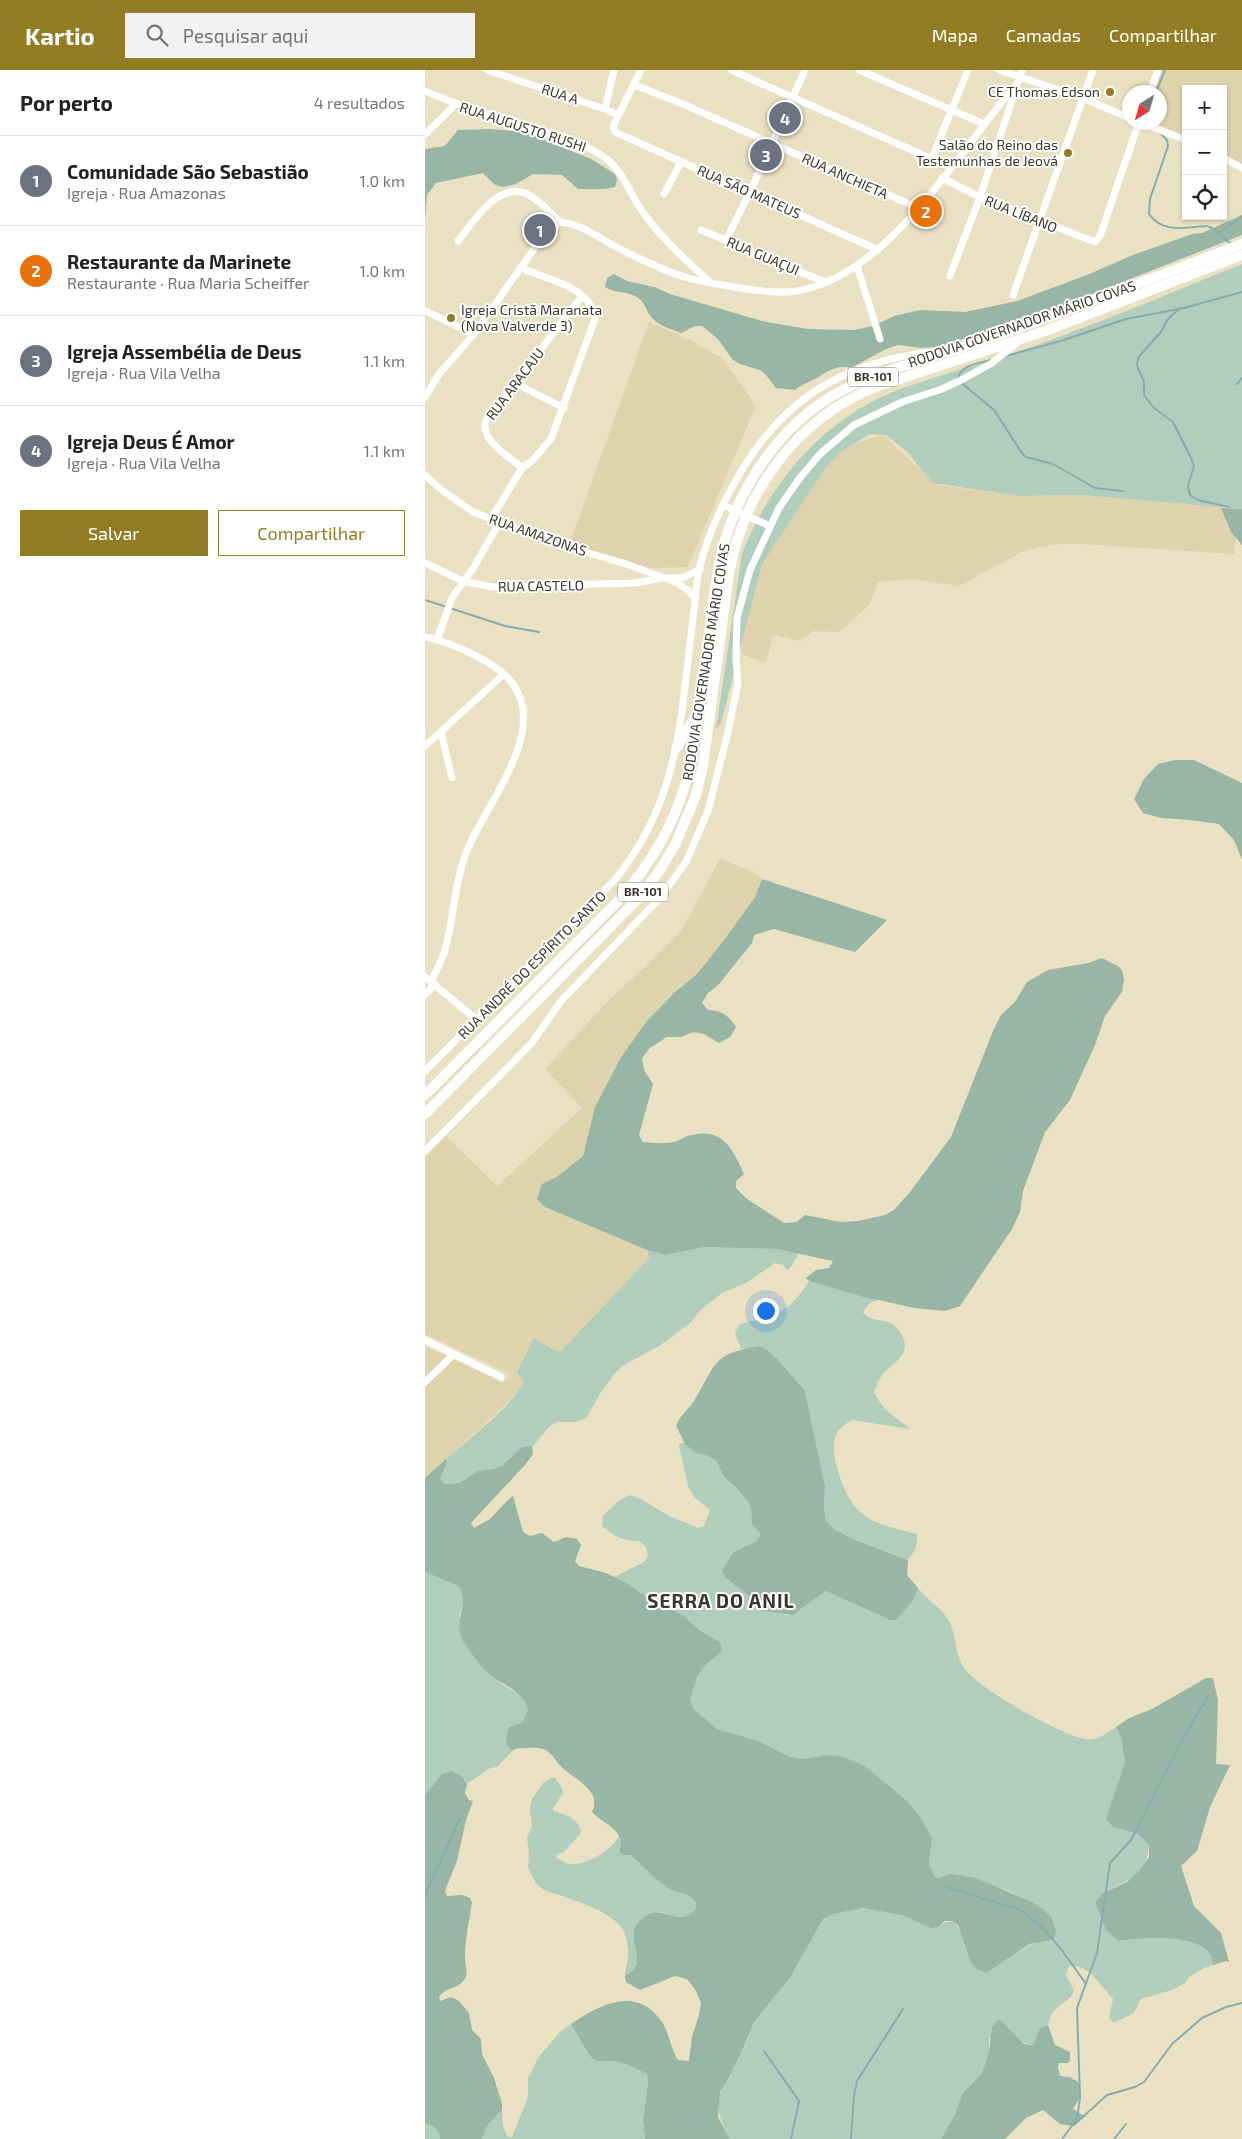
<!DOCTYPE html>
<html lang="pt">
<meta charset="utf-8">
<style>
body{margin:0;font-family:"Exo 2",sans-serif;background:#f2f2f2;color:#222}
.controls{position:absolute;right:15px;top:15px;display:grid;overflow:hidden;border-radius:0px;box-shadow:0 1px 4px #0004}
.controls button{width:45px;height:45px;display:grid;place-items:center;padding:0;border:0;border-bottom:1px solid #e0e0e0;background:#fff;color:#222;font:25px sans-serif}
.compass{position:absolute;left:697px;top:15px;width:45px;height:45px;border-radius:50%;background:#fff;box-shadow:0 1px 4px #0004;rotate:217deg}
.you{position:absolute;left:340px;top:1240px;width:18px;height:18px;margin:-12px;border:4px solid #fff;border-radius:50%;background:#1a73e8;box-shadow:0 0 0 8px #1a73e833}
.badge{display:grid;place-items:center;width:32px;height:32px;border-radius:50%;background:#937d24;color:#fff;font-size:16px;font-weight:700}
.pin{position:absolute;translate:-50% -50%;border:2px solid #fff;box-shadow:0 1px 5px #0006}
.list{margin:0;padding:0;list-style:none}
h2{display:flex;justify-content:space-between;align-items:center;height:65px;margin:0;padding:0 20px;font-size:21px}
h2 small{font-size:16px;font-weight:400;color:#767676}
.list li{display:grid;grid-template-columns:32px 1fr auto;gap:15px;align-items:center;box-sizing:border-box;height:90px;padding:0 20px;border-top:1px solid #e0e0e0}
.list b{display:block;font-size:19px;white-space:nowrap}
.list p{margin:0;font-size:16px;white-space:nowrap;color:#767676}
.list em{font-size:16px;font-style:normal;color:#767676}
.actions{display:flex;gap:10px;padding:15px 20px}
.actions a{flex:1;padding:11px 0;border:1px solid #937d24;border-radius:0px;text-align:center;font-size:18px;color:#937d24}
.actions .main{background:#937d24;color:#fff}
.icon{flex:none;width:28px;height:28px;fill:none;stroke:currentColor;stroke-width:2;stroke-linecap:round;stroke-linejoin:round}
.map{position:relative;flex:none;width:817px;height:2069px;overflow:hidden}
header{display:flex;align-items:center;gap:30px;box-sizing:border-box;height:70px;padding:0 25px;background:#937d24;color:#fff}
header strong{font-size:24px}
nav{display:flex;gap:28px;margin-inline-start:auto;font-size:18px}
.search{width:350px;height:45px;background:#f2f2f2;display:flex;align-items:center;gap:12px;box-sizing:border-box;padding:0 18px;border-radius:0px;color:#767676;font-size:19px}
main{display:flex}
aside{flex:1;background:#fff}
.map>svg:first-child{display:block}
.built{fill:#dfd3ae}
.green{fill:#b1cebd}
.forest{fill:#98b6a5}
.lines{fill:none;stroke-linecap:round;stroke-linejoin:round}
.stream{stroke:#87acaf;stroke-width:2}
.minor{stroke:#fff;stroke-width:7}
.highway{stroke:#fff;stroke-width:10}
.poi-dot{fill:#937d24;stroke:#fff;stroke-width:2}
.labels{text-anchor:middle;stroke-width:4;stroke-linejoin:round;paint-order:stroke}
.shield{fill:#fff;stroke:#76736b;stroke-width:1}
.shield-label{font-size:12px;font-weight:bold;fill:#3b372b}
.poi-label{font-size:14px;fill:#3b372b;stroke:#fff;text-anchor:end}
.street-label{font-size:14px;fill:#3b372b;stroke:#fff}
.district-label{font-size:19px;font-weight:bold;letter-spacing:1px;fill:#3b372b;stroke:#fff}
</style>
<header>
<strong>Kartio</strong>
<div class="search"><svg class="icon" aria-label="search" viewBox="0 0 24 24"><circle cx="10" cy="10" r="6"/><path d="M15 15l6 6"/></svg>Pesquisar aqui</div>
<nav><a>Mapa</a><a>Camadas</a><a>Compartilhar</a></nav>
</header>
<main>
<aside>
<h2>Por perto<small>4 resultados</small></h2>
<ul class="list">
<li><span class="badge" style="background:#6b7280">1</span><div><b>Comunidade São Sebastião</b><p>Igreja · Rua Amazonas</p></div><em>1.0 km</em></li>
<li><span class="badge" style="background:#e8710a">2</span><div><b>Restaurante da Marinete</b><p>Restaurante · Rua Maria Scheiffer</p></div><em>1.0 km</em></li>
<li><span class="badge" style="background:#6b7280">3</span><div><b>Igreja Assembélia de Deus</b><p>Igreja · Rua Vila Velha</p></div><em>1.1 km</em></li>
<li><span class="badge" style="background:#6b7280">4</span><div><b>Igreja Deus É Amor</b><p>Igreja · Rua Vila Velha</p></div><em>1.1 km</em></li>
</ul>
<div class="actions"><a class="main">Salvar</a><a>Compartilhar</a></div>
</aside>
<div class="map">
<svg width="817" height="2069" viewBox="0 0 817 2069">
<rect width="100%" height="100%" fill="#eae0c2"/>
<g class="built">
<path d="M734,0H817V94L798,86V19H761V69L725,53L734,52V22H726Z"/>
<path d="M224,252L265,270L298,289L327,330L330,338L263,497L225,498L145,473Z"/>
<path d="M458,365L513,415L595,426L656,425L814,439L809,484L659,474H634L616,477L597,482L534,516L488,509L453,512L445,534L414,562L388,561L376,571L348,565L341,593L316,584L324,516L349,454L411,379Z"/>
<path d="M295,788L332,804L337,809L330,827L314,852L272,904L250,922L222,951L196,987L170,1037L158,1086L133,1106L118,1114L120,1137L222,1180L224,1188L136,1281L129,1280L109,1268L96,1306L99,1312L96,1317L73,1342L0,1408V1276L78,1313L85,1304L0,1264V1087L21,1066L72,1116L157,1038L120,999L185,929L224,893L257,860Z"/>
</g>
<g class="green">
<path d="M817,194V439L656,425L595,426L508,413L482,382L461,365L445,364L417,381L401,397L337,494L296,653L291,659L317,484C345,411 403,344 478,318C521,303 566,291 609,276C679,251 748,222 817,194Z"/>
<path d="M280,1177L352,1179L374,1183L366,1197L362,1200L358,1195L350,1193L321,1213L297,1223L276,1240L264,1254L234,1276L199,1295L191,1302L176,1322L162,1347L152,1352H132L125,1356L107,1377H97L78,1395L69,1399L53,1401L34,1413L20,1414L15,1409L22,1393L21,1389C47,1366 81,1342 99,1312L92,1302L109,1268L129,1280L136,1281L224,1188L222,1180L240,1185Z"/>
<path d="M384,1211L441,1228L454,1230C446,1232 442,1234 438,1243C446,1252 457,1248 467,1254C471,1257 475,1261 477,1266C487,1284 469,1292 458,1304C454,1308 452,1316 449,1321C458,1342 469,1346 486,1359L427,1350C420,1354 415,1357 411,1365C403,1384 420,1428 434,1441C450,1455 472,1459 492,1464C493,1475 490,1481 483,1490L430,1470L409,1459L401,1451L399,1438L400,1416L380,1321L344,1281L334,1276L316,1279L310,1263L315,1254C352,1244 362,1245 384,1211Z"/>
<path d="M259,1372L272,1384L280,1385L291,1390L299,1407L311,1417L324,1433L326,1438L327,1454L337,1464L332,1471L309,1482L316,1518L324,1526L331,1538L336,1541L363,1545L373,1542L401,1521L465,1550H471L488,1531L493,1518C502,1530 517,1538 524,1551C533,1569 528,1586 544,1604C562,1622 635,1665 660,1669C672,1671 681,1664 691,1657L696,1668L700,1692L695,1708L688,1757L713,1764L724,1775C722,1815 688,1809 670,1832L681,1860L694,1871C716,1868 788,1861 788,1895L779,1898L764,1907L760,1913L747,1920L716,1929L709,1943L689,1953L684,1948L688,1929C676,1916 664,1894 644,1896L641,1905L649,1920C645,1936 628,1930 623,1955L616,1958L610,1971L607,1975C595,1973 591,1967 584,1958L564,1969V1982L557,2003L537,2024L530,2044L516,2069H305C297,2053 290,2041 295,2022C296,2017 302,2012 305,2007C311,1996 316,1984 321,1973C324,1966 326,1958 330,1951C342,1931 361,1915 373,1894C379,1883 390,1854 399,1848C427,1829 474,1841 501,1855C516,1863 525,1839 535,1861L568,1898L605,1875L611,1871L622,1872L605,1831L579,1819L510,1807L504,1794L507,1768L495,1746L481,1730L440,1696L403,1685L377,1689L363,1686L331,1670L292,1659L269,1639L265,1629L269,1616L277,1599L290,1588L295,1572L274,1560L250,1541L237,1537L203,1514L189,1507L219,1492L223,1486L221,1477L214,1471C198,1471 189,1466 177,1456L178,1446L191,1433L204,1425C220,1429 229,1438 243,1445C252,1450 262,1452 272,1458L279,1456L285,1440L269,1427L263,1416L254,1375Z"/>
<path d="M0,1502L33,1516C41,1527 38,1535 34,1547L76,1613L97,1627L104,1640L98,1652L84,1657L83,1678L87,1681L72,1697L65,1698L42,1714L38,1707L6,1718L0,1725Z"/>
<path d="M129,1707L136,1716L138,1723L128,1738V1740C139,1745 155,1748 156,1763L139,1782L132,1784L131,1787C135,1789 141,1794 145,1794C162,1795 186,1781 194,1766L196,1776L195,1782L199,1785H206C218,1796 229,1808 243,1818C251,1823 261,1823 268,1829C275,1834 269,1844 261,1846C242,1850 234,1831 216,1851C213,1853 210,1856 209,1860C207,1872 213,1883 212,1894L208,1901L200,1906C200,1899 203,1893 203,1886C204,1881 202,1873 201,1867C195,1841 141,1828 119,1820L111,1814L103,1797L104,1783L102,1767L107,1757L105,1738L107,1729L118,1713Z"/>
<path d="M146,1954L172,1990C190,1991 207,1993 222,2004L223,2013L218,2050L220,2069H57L62,2056L77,2040L78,2055L82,2066L87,2067L103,2027V2008L113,1988L136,1961Z"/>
<path d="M0,2054C9,2054 14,2061 15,2069H0Z"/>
</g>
<g class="forest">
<path d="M66,59L99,62L166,89L190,104L192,110L190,117C178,120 165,119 153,119L137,105L108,104L91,114L79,117L70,115L58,103L11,113L2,125L0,150V79L20,76L33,60Z"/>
<path d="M817,145V165L611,246L512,277L497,278L473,275L459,280L426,298C409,294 402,303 388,310C381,313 376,315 370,320L351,318L341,305L335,300L315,294L308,290L293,269L277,256H270L256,263C246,259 234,256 227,248C220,240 221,232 210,226C200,221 189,223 180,217L182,208L189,204L202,211L229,217L248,225L341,252L383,259L429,260L448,256L469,246L495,240L540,242L592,231L662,205L708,185L767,164L777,163Z"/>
<path d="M796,438L817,439V475L806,462Z"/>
<path d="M750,690H769L817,713V790L809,770L794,754L766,750L736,748L718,743L709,729L719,709L733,694Z"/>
<path d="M337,809L462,850L430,882L349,859L329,865L327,873L294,914L283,923L277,933L283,940C297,940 304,946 311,957L305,967L294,973L279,964L268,962L256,967H242L225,978L217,988L219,1000L228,1014L214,1065L218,1072C229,1073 243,1074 253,1071C256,1069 259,1067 263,1066C297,1056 307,1077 319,1104L311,1111V1118L322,1129L359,1153L372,1152L380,1145L416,1152L433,1151L460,1145L469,1140L485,1122L526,1067L568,961L576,945L590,932L602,912L623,900L663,893L677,888L693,896L697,900L699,909L697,922L680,946L670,975L645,1030L620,1062L598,1121L595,1142L587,1159L535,1236L520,1241L489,1238L454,1230L441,1228L384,1211L381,1208L391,1200L404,1198L408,1191L352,1179L280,1177L240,1185L222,1180L120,1137L112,1129L117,1114L133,1106L158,1086L170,1037L196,987L222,951L250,922L272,904L300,869L330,827Z"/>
<path d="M334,1276L344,1281L354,1291L380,1321L400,1416L399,1438L401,1451L409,1459L430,1470L483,1490L482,1505L493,1518L488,1531L471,1550H465L401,1521L368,1545L336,1541L331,1538L324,1526L301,1508L297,1500L309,1482L332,1471L336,1464L327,1454L326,1438L324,1433L311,1417L299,1407L291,1390L280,1385L272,1384L260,1374L251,1356C255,1345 263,1340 269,1331C292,1294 286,1284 334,1276Z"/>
<path d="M107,1376L108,1384L100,1395L46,1453L49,1458L65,1449L83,1430L88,1426L98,1462L105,1466L117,1463L129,1472L141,1467L152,1469L156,1475L150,1491L154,1496L181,1503L203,1514L237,1537L250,1541L260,1547L274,1560L295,1572L297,1581L277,1599L272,1608L265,1629L269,1639L292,1659L331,1670L363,1686L377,1689L403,1685L416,1686L440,1696L481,1730L495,1746L507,1768L504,1794L510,1807L515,1808L525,1804L551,1808L605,1831L619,1840L626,1847L631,1860L629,1869C620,1873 613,1871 605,1874L561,1903L552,1899L546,1892L533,1855L527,1851H520L513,1857L506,1858L477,1845L438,1838L408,1844L398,1849L366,1906L329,1952L315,1986L304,2008L295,2021L293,2047L305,2069H220L218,2050L223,2013L222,2004L204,1995L189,1991H172L165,1986L146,1954C175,1934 212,1915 237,1952C245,1964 245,1978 253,1990L264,1991L267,1967L274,1945L276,1933L271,1921L262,1909L250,1906L215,1920L201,1912L200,1906L208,1901L212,1894C213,1883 207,1872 209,1860C210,1855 215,1851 218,1848C233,1834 245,1850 261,1846C269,1844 275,1834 268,1829C261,1823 251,1823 243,1818C229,1809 218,1796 206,1785H199L194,1782C202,1759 179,1755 167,1742C177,1722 153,1711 140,1700C124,1687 129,1676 102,1678C96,1679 92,1677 87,1681C78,1674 81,1666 84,1657L98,1652L103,1640C98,1619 73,1614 59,1599C52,1591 44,1580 38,1571C27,1550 46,1534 33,1516L0,1502V1408L21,1389L22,1393L15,1409L20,1414L34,1413L53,1401L69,1399L78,1395L97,1377Z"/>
<path d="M781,1608H788L793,1630L791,1694L805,1695L785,1737L772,1781L756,1796L769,1836L796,1863L804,1892L801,1891L788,1895C788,1861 716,1868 694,1871L681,1860L670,1832L678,1823L702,1812L714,1801L724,1787V1775L713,1764L688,1757L681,1749L700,1692L696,1668L691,1657L704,1648L727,1639Z"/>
<path d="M26,1701L38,1707L42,1715L40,1723L44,1730L48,1731L41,1750L32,1791L20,1821L22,1826L37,1825L45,1828L47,1833C44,1851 40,1870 40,1887C40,1895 44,1903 39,1910C33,1919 21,1917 14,1927L15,1931L26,1927L34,1931L44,1943L47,1960L56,1969L57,1984L69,2008L77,2034V2040L62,2056L57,2069H15C14,2061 9,2054 0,2054V1725L17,1704Z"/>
<path d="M573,1950L577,1951L599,1974L607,1975L610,1971L615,1958L623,1955L630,1975L645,1982V1991L643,1993H634L633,1997L635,2006L645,2007L653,2012L656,2025L648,2039L659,2046L648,2056L635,2054L618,2040L601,2048L580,2069H516L530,2044L537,2024L557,2003L564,1982L567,1957Z"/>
</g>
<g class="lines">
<g class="stream">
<path d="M731,22L740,0"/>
<path d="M735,63L742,70L743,76L725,129L724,144C738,164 761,157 782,156L787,158L806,174"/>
<path d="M793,163L817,147"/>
<path d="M755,238L743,249L736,262L717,283L713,288L712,296L719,312V325L729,338L748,352L766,388L769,396L763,416L765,425L773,430L804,437"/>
<path d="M581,286L639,270L701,249L759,238L817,222"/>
<path d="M566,290C554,293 537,294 533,308L540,316L569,340L597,383L601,387L628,394L670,418L698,421"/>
<path d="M812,314L817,308"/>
<path d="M0,530L80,556L114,562"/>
<path d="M518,1816L593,1839C622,1856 642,1887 661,1914"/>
<path d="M0,1826L35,1748"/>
<path d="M339,1981L374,2031L366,2069"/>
<path d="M649,2055L682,2025L710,2017L719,2012L747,1974L777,1948L801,1937L817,1933"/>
<path d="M426,2069L429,2025L432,2011L478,1939"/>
<path d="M637,2069L652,2049L655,2027L652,1938L672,1883L685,1793L706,1770L754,1676L783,1626"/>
<path d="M689,2069L701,2054"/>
</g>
<g class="minor">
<path d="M62,0L180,39"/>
<path d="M189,0L180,39L193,45"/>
<path d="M216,0L188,56L190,62L453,180"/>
<path d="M306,0L525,97"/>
<path d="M434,0L559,54"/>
<path d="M574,0L658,28L704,48"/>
<path d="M210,15L260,35L493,138"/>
<path d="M0,21C41,40 86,50 129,65C148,72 168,77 184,91C200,105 205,124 217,141C236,168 261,191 285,212"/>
<path d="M725,22L733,0"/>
<path d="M714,52L761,70"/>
<path d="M0,64L30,35"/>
<path d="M507,88L543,0"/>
<path d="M798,88L817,98"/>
<path d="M517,108L555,127L670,172L675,166L714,52"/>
<path d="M239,124L256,92"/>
<path d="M276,160L400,212"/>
<path d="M301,170L325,122L380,0"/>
<path d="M33,171C48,152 73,111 102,124C115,130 125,143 135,152"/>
<path d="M432,196L455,269"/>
<path d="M525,206L555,127L597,0"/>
<path d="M588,225L668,0"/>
<path d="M0,241L49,264"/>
<path d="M90,313L139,338"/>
<path d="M0,327L14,304L49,264L116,169L135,152C157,154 174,168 193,178C215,189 239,201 263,208C276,212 290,214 304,216C325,220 350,224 372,221C466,205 532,82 591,15"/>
<path d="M97,398C84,386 54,370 61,350L157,226"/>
<path d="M0,405L14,418L48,442L119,470L201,494L253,513L264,521L270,529"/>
<path d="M298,435L345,456"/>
<path d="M66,449L97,398L107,391L126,369L170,249C166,215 121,210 97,198"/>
<path d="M0,493L38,511L67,517L210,513L236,508H258L275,499"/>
<path d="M0,567C24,572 49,584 70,597C140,645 62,729 41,783C29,814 29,848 20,880C17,891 11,901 6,911"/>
<path d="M12,570L27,528L49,497L74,453"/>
<path d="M16,662L27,708"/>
<path d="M0,676L79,604"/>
<path d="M0,907L52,950"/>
<path d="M0,925L10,914"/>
<path d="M0,1001L189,811C254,732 255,653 267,556C270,538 270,519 274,500C280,473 291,448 304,423C350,333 414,291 514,281"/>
<path d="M0,1081L106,974L136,931L234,829L261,792L283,741L303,662L313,613L311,589L312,548L325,500L354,438L374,409L395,384L429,355L477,332L517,319L538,309L567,293L592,273"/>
<path d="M0,1270L76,1307"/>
<path d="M0,1312L29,1284"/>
</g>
<g class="highway">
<path d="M251,679L271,645"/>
<path d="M0,1025L192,832C223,798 247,759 260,715C266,697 268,679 270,660C275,630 279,600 283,570C287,540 290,510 297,481C315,412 361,345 428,315C472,295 520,284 566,268C650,238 734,206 817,174"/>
<path d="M0,1044L213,829L235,800L251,773L271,725L278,696L304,504C319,421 371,350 450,317L620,261L817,185"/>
</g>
</g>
<g class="poi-dot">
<circle cx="685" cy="22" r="5"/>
<circle cx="643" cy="83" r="5"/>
<circle cx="26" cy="248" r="5"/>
</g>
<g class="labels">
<g class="shield">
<rect x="423" y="297.5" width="50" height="19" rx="4"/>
<rect x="193" y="812.5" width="50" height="19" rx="4"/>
</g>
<g class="shield-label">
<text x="448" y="311">BR-101</text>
<text x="218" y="826">BR-101</text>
</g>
<g class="poi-label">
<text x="675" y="27">CE Thomas Edson</text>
<text x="633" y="80">Salão do Reino das<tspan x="633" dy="16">Testemunhas de Jeová</tspan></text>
<text x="36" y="245" text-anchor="start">Igreja Cristã Maranata<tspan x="36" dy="16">(Nova Valverde 3)</tspan></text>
</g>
<g class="street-label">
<text transform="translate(135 24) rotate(18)" y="5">RUA A</text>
<text transform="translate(98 57) rotate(18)" y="5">RUA AUGUSTO RUSHI</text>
<text transform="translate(420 106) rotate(24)" y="5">RUA ANCHIETA</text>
<text transform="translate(324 122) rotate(24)" y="5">RUA SÃO MATEUS</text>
<text transform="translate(596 144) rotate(22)" y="5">RUA LÍBANO</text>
<text transform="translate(338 186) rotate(23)" y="5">RUA GUAÇUI</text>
<text transform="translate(597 254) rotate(-19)" y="5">RODOVIA GOVERNADOR MÁRIO COVAS</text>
<text transform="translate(90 314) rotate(-53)" y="5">RUA ARACAJU</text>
<text transform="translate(113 465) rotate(19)" y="5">RUA AMAZONAS</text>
<text transform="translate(116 516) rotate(-1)" y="5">RUA CASTELO</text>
<text transform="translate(281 592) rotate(-81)" y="5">RODOVIA GOVERNADOR MÁRIO COVAS</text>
<text transform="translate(107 895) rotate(-45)" y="5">RUA ANDRÉ DO ESPÍRITO SANTO</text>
</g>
<g class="district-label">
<text x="296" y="1538">SERRA DO ANIL</text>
</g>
</g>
</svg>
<div class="controls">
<button>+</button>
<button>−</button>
<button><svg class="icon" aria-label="locate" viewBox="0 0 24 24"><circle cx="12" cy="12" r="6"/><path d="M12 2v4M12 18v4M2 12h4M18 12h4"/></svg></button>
</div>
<svg class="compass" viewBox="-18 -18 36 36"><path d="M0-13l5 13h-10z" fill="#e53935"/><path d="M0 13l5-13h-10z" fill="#767676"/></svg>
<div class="you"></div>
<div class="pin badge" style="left:115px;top:160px;background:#6b7280">1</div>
<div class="pin badge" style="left:501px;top:141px;background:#e8710a">2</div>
<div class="pin badge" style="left:341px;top:85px;background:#6b7280">3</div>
<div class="pin badge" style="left:360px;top:48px;background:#6b7280">4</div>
</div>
</main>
